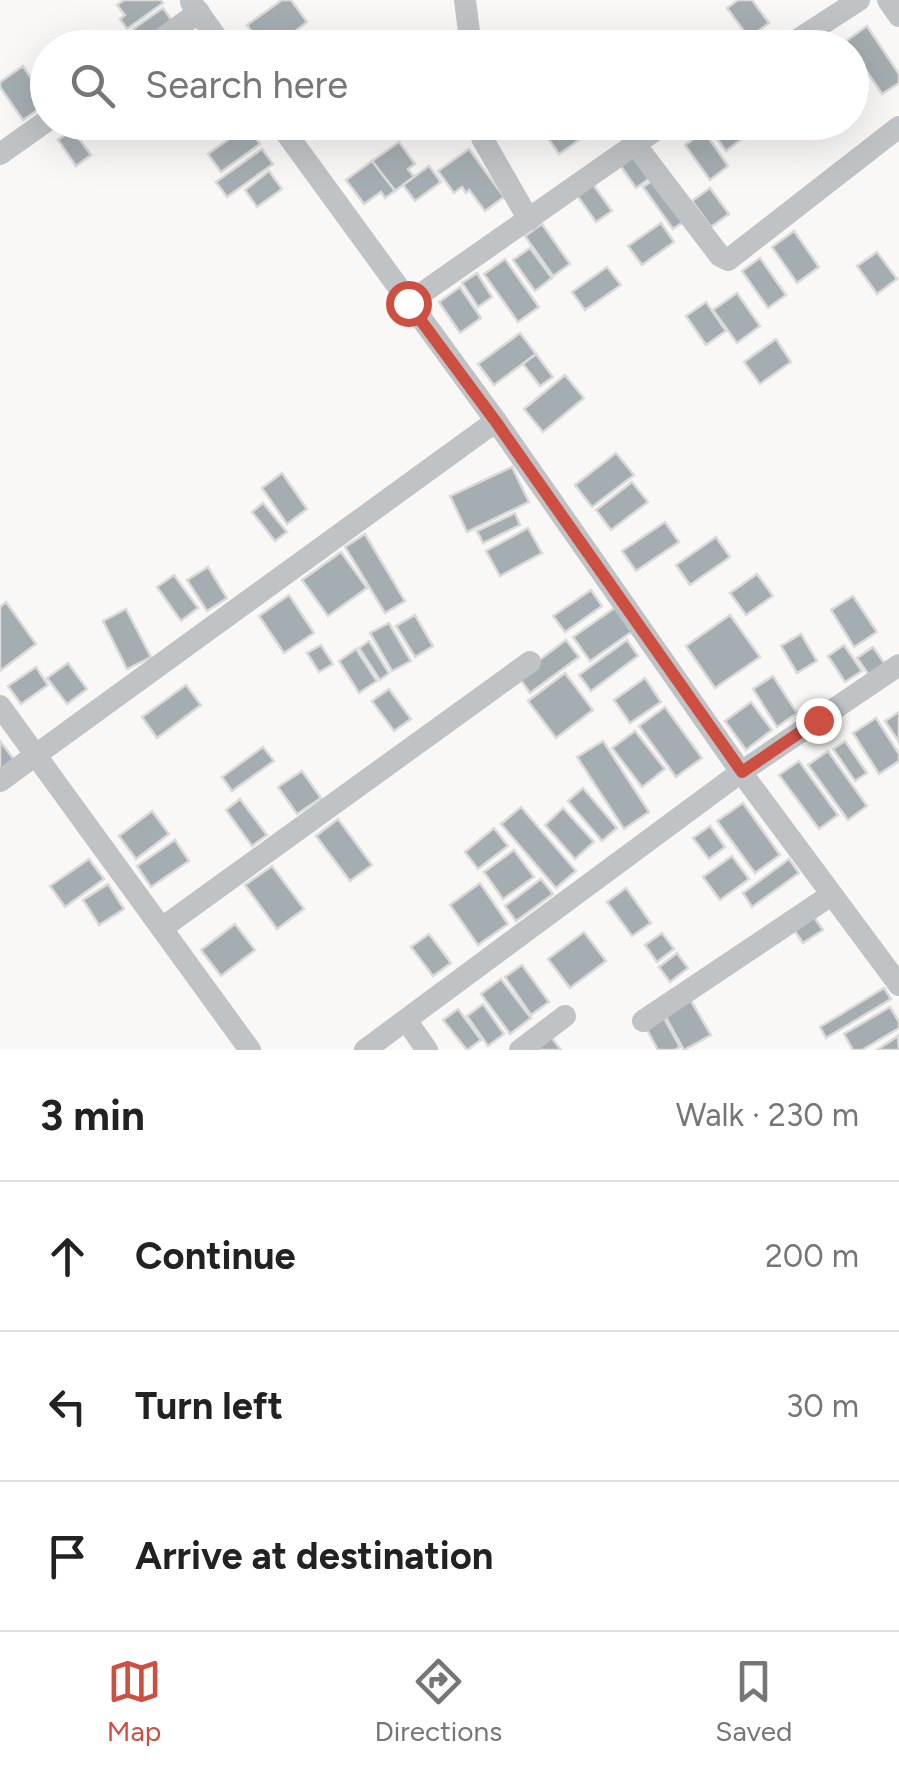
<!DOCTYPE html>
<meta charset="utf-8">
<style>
body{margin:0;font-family:Figtree,sans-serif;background:#f6f6f6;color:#222}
.stop{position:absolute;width:30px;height:30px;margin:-22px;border:8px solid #cd4f42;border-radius:50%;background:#fff}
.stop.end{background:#cd4f42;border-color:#fff;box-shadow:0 2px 10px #0008}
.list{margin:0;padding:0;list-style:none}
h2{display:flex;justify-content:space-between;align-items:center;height:130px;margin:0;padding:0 40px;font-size:42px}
h2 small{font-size:32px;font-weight:400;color:#767676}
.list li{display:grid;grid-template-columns:65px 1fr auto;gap:30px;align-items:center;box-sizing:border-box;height:150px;padding:0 40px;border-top:2px solid #e0e0e0}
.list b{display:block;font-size:38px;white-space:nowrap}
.list em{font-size:32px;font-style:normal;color:#767676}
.icon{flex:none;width:55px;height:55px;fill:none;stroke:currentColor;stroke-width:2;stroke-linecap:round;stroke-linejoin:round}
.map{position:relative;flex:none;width:899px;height:1050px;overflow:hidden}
.search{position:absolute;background:#fff;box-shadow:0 10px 40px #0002;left:30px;right:30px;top:30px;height:110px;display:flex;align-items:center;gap:25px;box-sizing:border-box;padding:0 35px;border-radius:55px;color:#767676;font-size:38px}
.sheet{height:580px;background:#fff}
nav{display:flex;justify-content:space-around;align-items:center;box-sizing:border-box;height:140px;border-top:2px solid #e0e0e0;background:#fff;font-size:28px;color:#767676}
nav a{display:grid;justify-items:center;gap:5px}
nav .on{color:#cd4f42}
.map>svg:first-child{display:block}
.building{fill:#a4adb1;stroke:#dadad9;stroke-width:2.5}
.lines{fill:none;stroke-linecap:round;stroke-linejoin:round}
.minor{stroke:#bfc3c6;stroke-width:22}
.route{stroke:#cd4f42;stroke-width:12}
</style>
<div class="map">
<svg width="899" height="1050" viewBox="0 0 899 1050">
<rect width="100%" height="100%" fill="#f9f8f7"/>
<g class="building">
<path d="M124,0H161L163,3L127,29L120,19L125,15L117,5Z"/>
<path d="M282,0H291L307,22L288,37L284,33L263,48H255L249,38L254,35L247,25Z"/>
<path d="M738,0H752L769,23L749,38L727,8Z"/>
<path d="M163,8L175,25L145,46L133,29Z"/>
<path d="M867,26L899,74V83L882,94L846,41Z"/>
<path d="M316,37L324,48H302Z"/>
<path d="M23,66L48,103L23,120L0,87V82Z"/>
<path d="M546,122H566L579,140L559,154L540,127Z"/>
<path d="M589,122H612L597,133Z"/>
<path d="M708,122H732L743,138L726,151L706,124Z"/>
<path d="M247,126L260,144L221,172L208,154Z"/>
<path d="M72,129L91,155L76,166L58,140Z"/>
<path d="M704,131L728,166L710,180L685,145Z"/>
<path d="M399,142L415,164L408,169L414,177L395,191L372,161Z"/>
<path d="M262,149L273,164L227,197L216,182Z"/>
<path d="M469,149L504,197L485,211L469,190L466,193L462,187L454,193L438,171Z"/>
<path d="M631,153L649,179L636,188L618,162Z"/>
<path d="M372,161L395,191L385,198L381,192L364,204L346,180Z"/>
<path d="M429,166L441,182L415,201L403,185Z"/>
<path d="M269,171L282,189L257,207L245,190Z"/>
<path d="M659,176L689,218L673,229L643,187Z"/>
<path d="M592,183L612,211L596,222L576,194Z"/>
<path d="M710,188L729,214L711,227L692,201Z"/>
<path d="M661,223L674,242L642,265L628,246Z"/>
<path d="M542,224L570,264L553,276L525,236Z"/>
<path d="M794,231L819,267L797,283L772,247Z"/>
<path d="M530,248L552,278L535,291L513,260Z"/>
<path d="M877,252L897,279L877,294L857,266Z"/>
<path d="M760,258L786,295L768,308L742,271Z"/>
<path d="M505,259L539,307L518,322L484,274Z"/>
<path d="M607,267L621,285L585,310L572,292Z"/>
<path d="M477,273L492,297L478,307L462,283Z"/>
<path d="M460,287L481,318L460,333L439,302Z"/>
<path d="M737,293L760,326L737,343L713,310Z"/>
<path d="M706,302L726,331L706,345L686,316Z"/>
<path d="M520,333L536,354L494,385L478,364Z"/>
<path d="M776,339L791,362L760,384L744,362Z"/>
<path d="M536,354L553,377L540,386L523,364Z"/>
<path d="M565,375L584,398L543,432L524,409Z"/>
<path d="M616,453L634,475L592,507L575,485Z"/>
<path d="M512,467L529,502L467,532L450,496Z"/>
<path d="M282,473L307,509L287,524L262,488Z"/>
<path d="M632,482L648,502L611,530L596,510Z"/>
<path d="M263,503L287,532L275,541L252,512Z"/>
<path d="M515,513L520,525L483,543L477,531Z"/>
<path d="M665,522L679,542L636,571L622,551Z"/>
<path d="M528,528L542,553L500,576L486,551Z"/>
<path d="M365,534L405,601L385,613L345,547Z"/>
<path d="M716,537L730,557L690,585L676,565Z"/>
<path d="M341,552L367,588L328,616L302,580Z"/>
<path d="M208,567L227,598L207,611L187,580Z"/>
<path d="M757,574L773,596L746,615L730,593Z"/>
<path d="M174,575L198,608L181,621L157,587Z"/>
<path d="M591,590L602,606L565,632L553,616Z"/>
<path d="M289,595L314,633L284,653L259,616Z"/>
<path d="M853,596L877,632L854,647L831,610Z"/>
<path d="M6,602L36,644L0,671V607Z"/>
<path d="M616,607L633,631L590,661L573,637Z"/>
<path d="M126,609L151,657L127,669L103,621Z"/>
<path d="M415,615L433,646L415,657L396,626Z"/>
<path d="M730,615L760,657L715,688L686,646Z"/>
<path d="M389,623L411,661L392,671L370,633Z"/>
<path d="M801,634L817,661L797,673L781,646Z"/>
<path d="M566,640L579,657L530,693L518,676Z"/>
<path d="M627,640L638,656L591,691L579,675Z"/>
<path d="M369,641L389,673L380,680L359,648Z"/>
<path d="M321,645L333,664L319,672L307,653Z"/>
<path d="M844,645L862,671L845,682L828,656Z"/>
<path d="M873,647L887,667L871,678L857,658Z"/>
<path d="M356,649L377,681L359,693L339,661Z"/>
<path d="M68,663L87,689L67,704L47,678Z"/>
<path d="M36,667L48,685L21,704L8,686Z"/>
<path d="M565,673L593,710L556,738L528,701Z"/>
<path d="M773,676L797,713L777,727L753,689Z"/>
<path d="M645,678L661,702L630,723L614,700Z"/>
<path d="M186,685L201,705L157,738L142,717Z"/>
<path d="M389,689L411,719L394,731L372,701Z"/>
<path d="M751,702L772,730L746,750L725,721Z"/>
<path d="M665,707L702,758L676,777L639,726Z"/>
<path d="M899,712V742L885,721Z"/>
<path d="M876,718L899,754V761L879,774L853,733Z"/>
<path d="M635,731L665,769L642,787L612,748Z"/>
<path d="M0,741L15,761L0,772Z"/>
<path d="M603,741L649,812L624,829L577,757Z"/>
<path d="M845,741L867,773L855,781L833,749Z"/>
<path d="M263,747L274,761L232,791L222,777Z"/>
<path d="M828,751L867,806L848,820L808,765Z"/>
<path d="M799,761L838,815L819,829L779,775Z"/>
<path d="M302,771L321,798L297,814L278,787Z"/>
<path d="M583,788L617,828L602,841L568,801Z"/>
<path d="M240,799L267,835L252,846L226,810Z"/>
<path d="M743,803L780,855L755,873L717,821Z"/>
<path d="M521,807L576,871L556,888L501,824Z"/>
<path d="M563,808L594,842L575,859L545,825Z"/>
<path d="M152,811L169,834L136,859L119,836Z"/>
<path d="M338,819L372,865L350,881L316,836Z"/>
<path d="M710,826L725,847L709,859L693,838Z"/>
<path d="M494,828L508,846L478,869L465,852Z"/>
<path d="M175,840L189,861L151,887L137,866Z"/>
<path d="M514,850L534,877L503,899L484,872Z"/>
<path d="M732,856L749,879L720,900L703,877Z"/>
<path d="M89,859L104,879L65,907L50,886Z"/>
<path d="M789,859L799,873L752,907L743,893Z"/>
<path d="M272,866L304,909L277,929L245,885Z"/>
<path d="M541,879L553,894L516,921L505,906Z"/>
<path d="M480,883L508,924L478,945L450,905Z"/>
<path d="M108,884L124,909L99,925L83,900Z"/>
<path d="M626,888L651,923L632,936L607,902Z"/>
<path d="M812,914L823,930L803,943L792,927Z"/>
<path d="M235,924L255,950L221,976L201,950Z"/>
<path d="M584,932L606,961L570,988L548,959Z"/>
<path d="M662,933L674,949L657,962L645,945Z"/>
<path d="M429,934L451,963L433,976L411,947Z"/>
<path d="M677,953L688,968L670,982L659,967Z"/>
<path d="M522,965L549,1002L531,1015L505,977Z"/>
<path d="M501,979L531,1018L510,1034L481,994Z"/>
<path d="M884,988L891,999L826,1038L820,1027Z"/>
<path d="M690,999L711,1035L684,1050L664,1014Z"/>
<path d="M483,1004L504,1034L488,1046L467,1016Z"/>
<path d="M890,1007L899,1022V1028L862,1050H853L844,1034Z"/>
<path d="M458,1009L481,1040L467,1050L443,1020Z"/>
<path d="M664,1018L680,1047L674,1050H658L646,1028Z"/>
<path d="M898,1036L899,1050H877Z"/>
<path d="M551,1037L561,1050H533Z"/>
</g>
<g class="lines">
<g class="minor">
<path d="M465,0L471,48"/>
<path d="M888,0L899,16"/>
<path d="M191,2L224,48"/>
<path d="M149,48L199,12"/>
<path d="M785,48L859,0"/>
<path d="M278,122L496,421L741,772L899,985"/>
<path d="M480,122L482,138L529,220"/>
<path d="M634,143L720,256L728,260L899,127"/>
<path d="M0,154L48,120"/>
<path d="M408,303L667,122"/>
<path d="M0,706L250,1050"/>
<path d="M0,781L496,421"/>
<path d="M162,928L530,662"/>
<path d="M406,1020L427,1050"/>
<path d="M643,1021L831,895"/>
<path d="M365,1050L741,772L899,665"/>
<path d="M520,1050L565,1016"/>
</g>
</g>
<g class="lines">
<path class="route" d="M408,303L496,422L742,772L818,720"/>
</g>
</svg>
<div class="stop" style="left:408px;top:303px"></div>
<div class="stop end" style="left:818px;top:720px"></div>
<div class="search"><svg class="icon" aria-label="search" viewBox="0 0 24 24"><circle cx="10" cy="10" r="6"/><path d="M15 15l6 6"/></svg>Search here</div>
</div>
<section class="sheet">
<h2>3 min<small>Walk · 230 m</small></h2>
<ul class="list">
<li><svg class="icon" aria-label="ahead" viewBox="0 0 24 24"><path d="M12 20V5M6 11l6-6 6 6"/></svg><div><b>Continue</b></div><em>200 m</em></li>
<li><svg class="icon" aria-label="left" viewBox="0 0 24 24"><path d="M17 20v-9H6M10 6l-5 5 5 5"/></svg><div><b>Turn left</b></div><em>30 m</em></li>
<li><svg class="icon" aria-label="arrive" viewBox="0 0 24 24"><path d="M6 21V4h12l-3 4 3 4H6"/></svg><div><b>Arrive at destination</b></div></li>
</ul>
</section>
<nav>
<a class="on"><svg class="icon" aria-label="map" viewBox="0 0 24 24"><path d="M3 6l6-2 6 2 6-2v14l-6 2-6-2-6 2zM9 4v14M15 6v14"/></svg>Map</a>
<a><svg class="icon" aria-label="directions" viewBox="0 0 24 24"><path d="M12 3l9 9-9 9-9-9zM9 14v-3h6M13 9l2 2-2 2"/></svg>Directions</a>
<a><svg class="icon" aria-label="saved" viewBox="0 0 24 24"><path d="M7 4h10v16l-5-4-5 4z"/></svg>Saved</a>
</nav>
